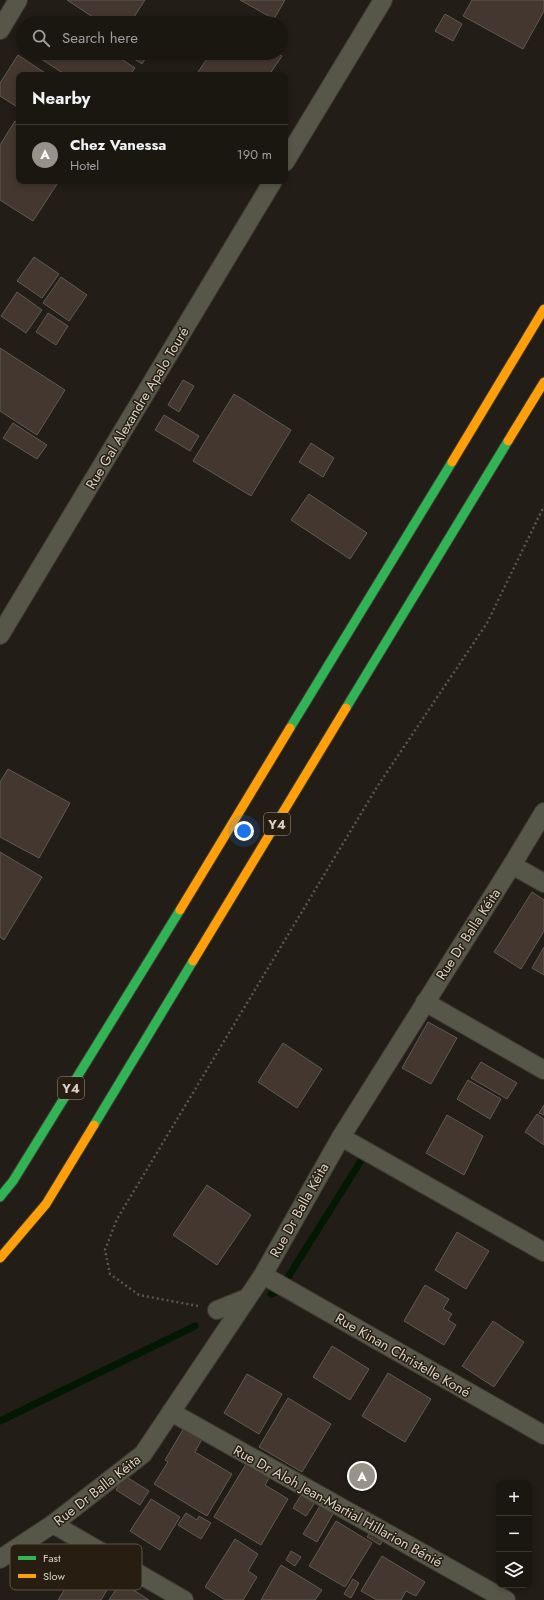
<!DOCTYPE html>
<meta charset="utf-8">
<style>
body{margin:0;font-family:Jost,sans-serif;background:#27231e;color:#f1f3f6}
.controls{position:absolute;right:12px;bottom:12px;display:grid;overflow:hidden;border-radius:8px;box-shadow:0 2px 6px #0003}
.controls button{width:36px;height:36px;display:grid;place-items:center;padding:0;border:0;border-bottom:1px solid #383530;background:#1a1610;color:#f1f3f6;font:20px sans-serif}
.you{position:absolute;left:244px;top:831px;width:14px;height:14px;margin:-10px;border:3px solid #fff;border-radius:50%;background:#1a73e8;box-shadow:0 0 0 6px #1a73e833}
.badge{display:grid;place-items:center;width:26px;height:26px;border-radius:50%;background:#98938a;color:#fff;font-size:13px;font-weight:700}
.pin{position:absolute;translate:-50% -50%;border:2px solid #fff;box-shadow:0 1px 4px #0006}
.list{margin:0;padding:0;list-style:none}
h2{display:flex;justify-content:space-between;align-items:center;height:52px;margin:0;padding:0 16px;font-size:17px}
h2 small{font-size:13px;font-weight:400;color:#9f9f9f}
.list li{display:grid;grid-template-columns:26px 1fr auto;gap:12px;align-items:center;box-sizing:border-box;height:60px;padding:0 16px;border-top:1px solid #383530}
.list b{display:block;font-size:15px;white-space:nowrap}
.list p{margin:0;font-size:13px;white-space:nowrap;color:#9f9f9f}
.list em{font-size:13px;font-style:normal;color:#9f9f9f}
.icon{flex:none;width:22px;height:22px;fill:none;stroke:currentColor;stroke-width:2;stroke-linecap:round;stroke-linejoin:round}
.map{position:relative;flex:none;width:544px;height:1600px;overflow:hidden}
.search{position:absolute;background:#1a1610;box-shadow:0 2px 6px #0003;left:16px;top:16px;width:272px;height:44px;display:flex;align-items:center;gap:10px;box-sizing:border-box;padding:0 14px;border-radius:22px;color:#9f9f9f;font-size:15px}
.panel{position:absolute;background:#1a1610;box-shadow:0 2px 6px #0003;left:16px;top:72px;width:272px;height:112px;border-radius:8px}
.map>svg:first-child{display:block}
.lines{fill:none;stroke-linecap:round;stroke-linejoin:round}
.stream{stroke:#031803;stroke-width:7}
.building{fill:#43372f;stroke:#605a55}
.street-casing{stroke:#3e3a33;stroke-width:20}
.fast-casing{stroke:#3e3a33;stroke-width:11}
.slow-casing{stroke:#3e3a33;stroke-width:11}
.path{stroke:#59584e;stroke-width:2.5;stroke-dasharray:2 3;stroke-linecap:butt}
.street{stroke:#575749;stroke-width:18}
.fast{stroke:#30b455;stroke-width:9}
.slow{stroke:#ff9f0a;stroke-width:9}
.labels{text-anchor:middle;stroke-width:3;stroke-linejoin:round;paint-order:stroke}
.shield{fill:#271e11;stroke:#a39c92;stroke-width:1}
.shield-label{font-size:13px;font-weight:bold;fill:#d8d2c9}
.street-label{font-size:14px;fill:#d8d2c9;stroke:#271e11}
.key{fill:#271e11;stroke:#5c5448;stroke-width:1}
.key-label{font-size:11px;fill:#d8d2c9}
</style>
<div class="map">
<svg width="544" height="1600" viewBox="0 0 544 1600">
<rect width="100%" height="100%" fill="#221d16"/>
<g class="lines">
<g class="stream">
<path d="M271,1294L280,1290L362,1159"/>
<path d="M0,1421L195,1326"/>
</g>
</g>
<g class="building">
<path d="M67,0H145L130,23H102Z"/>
<path d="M240,0H285L274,19Z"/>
<path d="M472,0H544V11L523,49L463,16Z"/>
<path d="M445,14L462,24L453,41L435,31Z"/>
<path d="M45,53H112L135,68L130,75H66L41,59Z"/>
<path d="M125,53H149L142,64Z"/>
<path d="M211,53H277L282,56L269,75H196Z"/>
<path d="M18,55L48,75H19V108L0,96V83Z"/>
<path d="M15,121L19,124V181H59L33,221L0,200V145Z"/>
<path d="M34,257L59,274L42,298L17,281Z"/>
<path d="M61,277L87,295L69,321L43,303Z"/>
<path d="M17,292L42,310L26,333L1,316Z"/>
<path d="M48,313L68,326L56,345L36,332Z"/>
<path d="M0,348L65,390L37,435L0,411Z"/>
<path d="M183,380L194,386L179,412L168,405Z"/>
<path d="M234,394L291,430L251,496L193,461Z"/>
<path d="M164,415L199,436L190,451L155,430Z"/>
<path d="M13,423L47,445L37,459L3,438Z"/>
<path d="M311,443L334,458L323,477L299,462Z"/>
<path d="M309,494L367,533L350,559L291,520Z"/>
<path d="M8,769L70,803L39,858L0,837V782Z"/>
<path d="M0,852L42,877L4,940L0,937Z"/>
<path d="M532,892L544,900V931L521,969L494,952Z"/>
<path d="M544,947V975L532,968Z"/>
<path d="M428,1022L457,1038L431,1084L402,1068Z"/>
<path d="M283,1043L322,1069L297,1108L258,1082Z"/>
<path d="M481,1062L517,1083L507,1099L471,1078Z"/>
<path d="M468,1080L501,1099L490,1119L457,1099Z"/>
<path d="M544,1105V1115L539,1113Z"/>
<path d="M537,1114L544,1119V1145L525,1132Z"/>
<path d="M447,1115L483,1136L464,1175L426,1153Z"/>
<path d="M207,1185L251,1215L217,1265L173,1235Z"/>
<path d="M457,1232L489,1251L466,1289L435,1270Z"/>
<path d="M425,1285L449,1299L443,1309L452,1314L448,1320L456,1325L444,1345L404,1321Z"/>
<path d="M493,1321L524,1342L494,1387L462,1366Z"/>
<path d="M332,1346L369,1369L350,1400L313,1377Z"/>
<path d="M388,1373L431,1399L405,1442L362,1416Z"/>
<path d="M247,1374L282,1394L259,1434L224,1413Z"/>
<path d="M288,1398L331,1424L302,1472L259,1447Z"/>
<path d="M184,1428L202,1439L195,1452L232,1474L207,1516L154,1484L168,1462L165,1460Z"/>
<path d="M246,1464L269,1478L265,1485L288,1499L261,1545L214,1517Z"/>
<path d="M125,1476L149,1491L140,1505L116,1490Z"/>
<path d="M301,1495L314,1504L306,1516L293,1508Z"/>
<path d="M151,1499L180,1517L160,1550L130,1531Z"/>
<path d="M320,1506L333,1514L317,1542L303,1534Z"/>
<path d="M186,1513L197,1520L199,1516L211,1523L201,1539L178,1525Z"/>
<path d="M336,1521L372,1543L345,1587L309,1566Z"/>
<path d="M370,1532L383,1540L380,1545L367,1537Z"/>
<path d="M235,1539L258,1554L248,1571L257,1577L243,1600H225L205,1587Z"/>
<path d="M291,1551L301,1557L295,1566L286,1560Z"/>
<path d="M382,1556L425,1582L416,1596L406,1591L401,1600H377L361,1591Z"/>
<path d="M84,1559L114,1578L101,1600H58Z"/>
<path d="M281,1565L322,1590L315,1600H261Z"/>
<path d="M353,1579L359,1583L351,1598L344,1594Z"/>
<path d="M121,1582L149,1600H109Z"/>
</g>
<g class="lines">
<g class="street-casing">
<g id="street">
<path d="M0,30L18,0"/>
<path d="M285,162L383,0"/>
<path d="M0,635L273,181"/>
<path d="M512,865L544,883"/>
<path d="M425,1002L544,1070"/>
<path d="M341,1137L544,1252"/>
<path d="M263,1275L544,1435"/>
<path d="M217,1310L247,1298"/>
<path d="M171,1412L506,1600"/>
<path d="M53,1524L184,1600"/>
<path d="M0,1559L53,1524L143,1454L263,1275L341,1137L512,865L544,812"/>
</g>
</g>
<g class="fast-casing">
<g id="fast">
<path d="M346,708L508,441"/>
<path d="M290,728L452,462"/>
<path d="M94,1125L193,961"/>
<path d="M0,1197L13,1181L180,910"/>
</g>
</g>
<g class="slow-casing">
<g id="slow">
<path d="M508,441L544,382"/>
<path d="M452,462L544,309"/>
<path d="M180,910L290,728"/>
<path d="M193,961L346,708"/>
<path d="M0,1258L46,1204L94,1125"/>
</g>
</g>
<path class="path" d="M198,1306L139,1295L110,1274L105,1250L117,1219L377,787L487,623L544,506"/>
<use href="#street" class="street"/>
<use href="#fast" class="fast"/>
<use href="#slow" class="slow"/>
</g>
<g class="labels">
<g class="shield">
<rect x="264" y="813" width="26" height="22" rx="3"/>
<rect x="58" y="1077" width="26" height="22" rx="3"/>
</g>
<g class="shield-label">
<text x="277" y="829">Y4</text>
<text x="71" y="1093">Y4</text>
</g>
<g class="street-label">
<text transform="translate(137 408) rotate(-59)" y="5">Rue Gal Alexandre Apalo Touré</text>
<text transform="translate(468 934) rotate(-57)" y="5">Rue Dr Balla Kéita</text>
<text transform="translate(299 1210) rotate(-61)" y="5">Rue Dr Balla Kéita</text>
<text transform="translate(403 1355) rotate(30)" y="5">Rue Kinan Christelle Koné</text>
<text transform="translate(97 1490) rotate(-38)" y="5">Rue Dr Balla Kéita</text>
<text transform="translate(338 1506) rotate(29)" y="5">Rue Dr Aloh Jean-Martial Hillarion Bénié</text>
</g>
</g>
<rect x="10" y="1544" width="132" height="46" rx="6" class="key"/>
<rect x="18" y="1556" width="18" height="4" fill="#30b455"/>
<rect x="18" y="1574" width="18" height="4" fill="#ff9f0a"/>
<g class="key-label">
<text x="43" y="1562">Fast</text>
<text x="43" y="1580">Slow</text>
</g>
</svg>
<div class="controls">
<button>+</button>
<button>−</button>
<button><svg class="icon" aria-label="layers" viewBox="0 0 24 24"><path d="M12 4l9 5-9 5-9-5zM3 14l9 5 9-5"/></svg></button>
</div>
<div class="you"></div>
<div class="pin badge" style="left:362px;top:1476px">A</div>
<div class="search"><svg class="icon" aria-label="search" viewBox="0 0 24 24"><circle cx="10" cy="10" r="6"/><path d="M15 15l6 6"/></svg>Search here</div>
<section class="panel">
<h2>Nearby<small></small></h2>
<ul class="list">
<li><span class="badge">A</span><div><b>Chez Vanessa</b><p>Hotel</p></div><em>190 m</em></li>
</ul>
</section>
</div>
